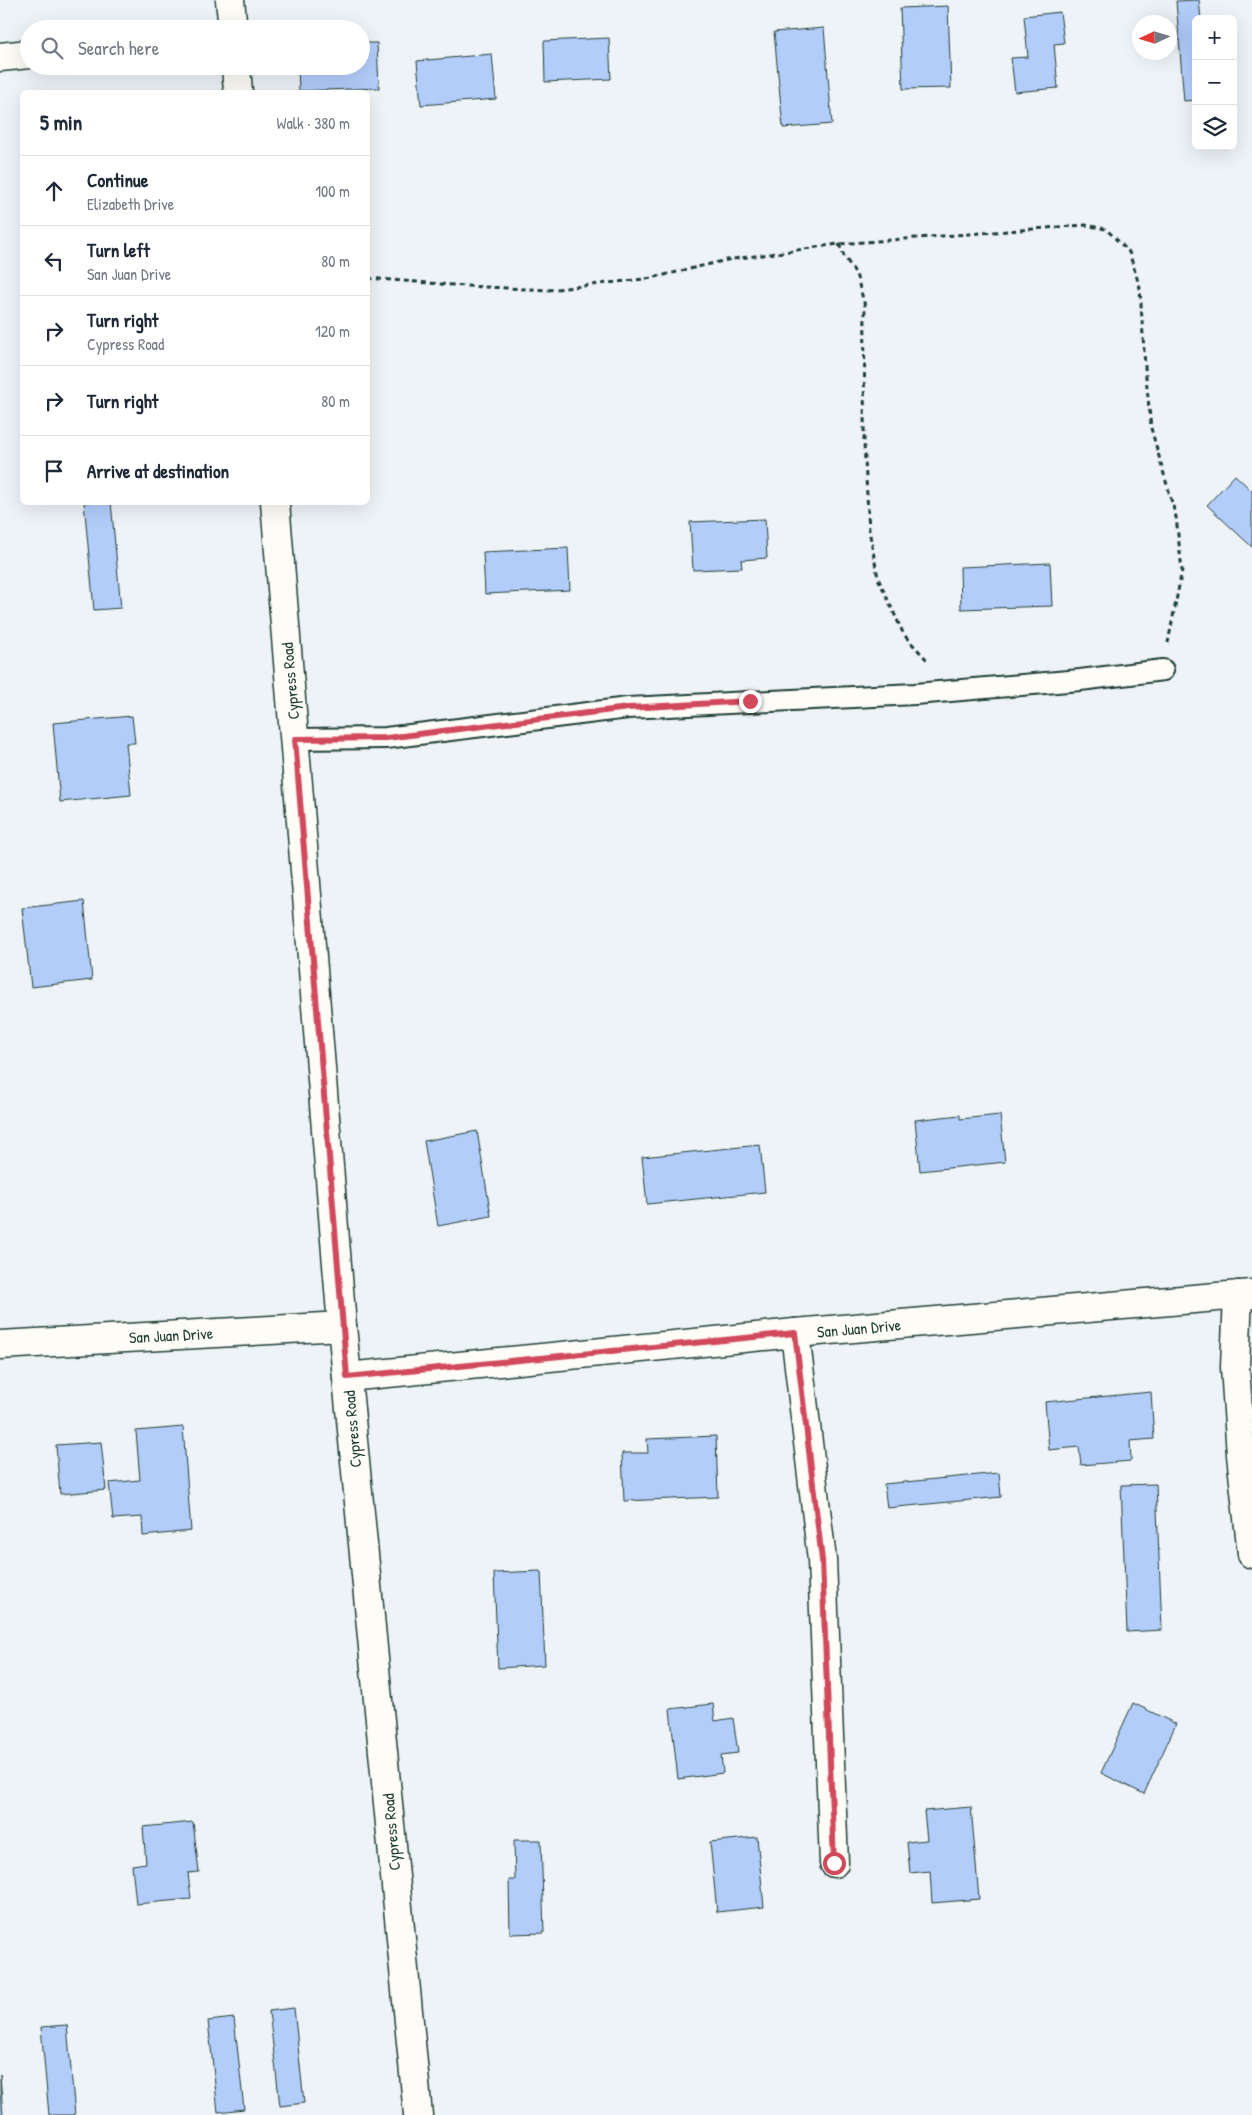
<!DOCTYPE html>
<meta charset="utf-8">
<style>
body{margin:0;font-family:"Patrick Hand",sans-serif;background:#f6f6f7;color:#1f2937}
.controls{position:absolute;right:15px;top:15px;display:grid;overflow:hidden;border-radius:8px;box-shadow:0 5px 20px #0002}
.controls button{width:45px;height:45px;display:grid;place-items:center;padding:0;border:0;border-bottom:1px solid #e0e1e3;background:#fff;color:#1f2937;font:25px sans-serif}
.compass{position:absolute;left:1132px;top:15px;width:45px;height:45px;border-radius:50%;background:#fff;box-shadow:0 5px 20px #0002;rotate:266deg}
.stop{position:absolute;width:15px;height:15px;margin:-11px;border:4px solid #d1495b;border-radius:50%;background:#fff}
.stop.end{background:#d1495b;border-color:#fff;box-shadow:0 1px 5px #0008}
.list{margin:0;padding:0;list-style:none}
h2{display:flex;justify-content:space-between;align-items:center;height:65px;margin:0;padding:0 20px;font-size:21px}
h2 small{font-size:16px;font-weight:400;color:#747a83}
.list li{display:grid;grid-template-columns:32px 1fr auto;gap:15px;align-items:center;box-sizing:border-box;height:70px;padding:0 20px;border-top:1px solid #e0e1e3}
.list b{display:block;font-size:19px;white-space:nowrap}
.list p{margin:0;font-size:16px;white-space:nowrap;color:#747a83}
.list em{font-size:16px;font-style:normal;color:#747a83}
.icon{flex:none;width:28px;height:28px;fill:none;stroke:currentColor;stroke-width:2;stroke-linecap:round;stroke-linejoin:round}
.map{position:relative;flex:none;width:1252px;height:2115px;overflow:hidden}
.search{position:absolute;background:#fff;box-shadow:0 5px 20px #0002;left:20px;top:20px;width:350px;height:55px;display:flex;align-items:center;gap:12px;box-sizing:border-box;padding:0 18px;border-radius:28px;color:#747a83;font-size:19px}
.panel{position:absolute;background:#fff;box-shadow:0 5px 20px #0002;left:20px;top:90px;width:350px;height:415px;border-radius:8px}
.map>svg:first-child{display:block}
.building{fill:#b3cdfb;stroke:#1f3d34}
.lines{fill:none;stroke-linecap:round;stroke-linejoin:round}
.service-casing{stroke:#1f3d34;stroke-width:24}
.minor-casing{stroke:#1f3d34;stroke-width:31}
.path{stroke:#1f3d34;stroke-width:3;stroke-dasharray:5 4;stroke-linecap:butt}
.service{stroke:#fdfcf7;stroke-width:20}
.minor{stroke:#fdfcf7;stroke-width:28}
.route{stroke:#d1495b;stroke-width:6}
.labels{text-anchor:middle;stroke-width:4.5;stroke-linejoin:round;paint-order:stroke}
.street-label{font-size:16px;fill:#1f3d34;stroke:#fdfcf7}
</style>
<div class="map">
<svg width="1252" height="2115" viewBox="0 0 1252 2115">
<rect width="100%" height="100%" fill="#eef3f8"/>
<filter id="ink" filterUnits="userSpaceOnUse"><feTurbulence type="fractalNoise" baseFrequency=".02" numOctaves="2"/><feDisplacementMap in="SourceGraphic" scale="10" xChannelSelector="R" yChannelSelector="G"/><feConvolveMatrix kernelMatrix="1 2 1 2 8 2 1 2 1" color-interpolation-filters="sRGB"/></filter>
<g filter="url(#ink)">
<g class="building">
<path d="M1199,0L1201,19H1196V100L1184,101L1176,1Z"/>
<path d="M948,6L951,88L903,89L900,8Z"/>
<path d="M1060,12L1064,43L1054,44L1058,88L1015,92L1011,58L1028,57L1024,16Z"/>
<path d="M824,28L832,124L783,128L774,32Z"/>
<path d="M609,38L611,79L545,82L544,41Z"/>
<path d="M361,43H377L379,88L299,91L298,66H361Z"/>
<path d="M492,54L496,99L421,105L417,61Z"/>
<path d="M1235,475L1252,491V547L1207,505Z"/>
<path d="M84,502H111L121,608L94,610Z"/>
<path d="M765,519L767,558L741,560L742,568L693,570L690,522Z"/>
<path d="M568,548L570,590L485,594L483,552Z"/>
<path d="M1050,563L1052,606L961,609L960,567Z"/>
<path d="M132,716L135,743H126L131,795L60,802L53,723Z"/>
<path d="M84,901L92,980L31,987L22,908Z"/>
<path d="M960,1115V1119L1000,1115L1005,1162L920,1171L915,1120Z"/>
<path d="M477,1131L491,1216L438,1226L424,1141Z"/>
<path d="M760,1145L765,1192L647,1204L642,1157Z"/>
<path d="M1151,1392L1154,1439L1130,1441L1131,1461L1081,1465L1079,1447L1049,1450L1045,1402Z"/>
<path d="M183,1427L191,1531L143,1536L142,1517L113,1519L109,1483L140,1480L136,1431Z"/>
<path d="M716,1436L718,1497L624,1501L622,1453H648L647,1439Z"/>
<path d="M101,1442L106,1490L60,1494L56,1445Z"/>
<path d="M999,1473L1001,1497L887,1508L884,1484Z"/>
<path d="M1156,1484L1162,1630L1127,1632L1121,1485Z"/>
<path d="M541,1571L545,1665L498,1668L494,1573Z"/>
<path d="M1133,1703L1176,1724L1144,1794L1101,1773Z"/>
<path d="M713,1704L715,1721L733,1718L738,1753L721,1755L723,1773L678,1779L670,1709Z"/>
<path d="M971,1807L979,1899L932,1903L930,1871L910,1873L907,1842L927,1840L924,1811Z"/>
<path d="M193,1822L199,1872L188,1873L191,1899L136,1904L132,1865L146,1863L143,1827Z"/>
<path d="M757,1837L764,1907L717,1912L710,1842Z"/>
<path d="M514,1840H541L544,1933L510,1934L509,1880H515Z"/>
<path d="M294,2008L304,2103L280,2106L269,2011Z"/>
<path d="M234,2018L244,2109L218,2112L208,2021Z"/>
<path d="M67,2025L75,2115H49L41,2027Z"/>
<path d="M0,2075L3,2115H0Z"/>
</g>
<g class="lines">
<g class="service-casing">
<path id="service" d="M295,739L386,738L628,708L915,694L1080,680L1163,670"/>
</g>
<g class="minor-casing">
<g id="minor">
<path d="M230,0L233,29"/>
<path d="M0,57L29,54"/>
<path d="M236,66L238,92"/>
<path d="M275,502L342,1326L418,2115"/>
<path d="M1238,1295L1235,1367L1241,1455L1252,1554"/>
<path d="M795,1333L822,1560L834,1863"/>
<path d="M0,1345L342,1326"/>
<path d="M347,1377L795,1333L1252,1294"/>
</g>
</g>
<g class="path">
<path d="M839,244L844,256L856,274L865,306L864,443L869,530L878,578L904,635L929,662"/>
<path d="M368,278L465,286L548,290L652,278L727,260L839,244L1085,225L1106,229L1129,252L1140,288L1145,367L1151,428L1176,517L1182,570L1168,643"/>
</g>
<use href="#service" class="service"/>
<use href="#minor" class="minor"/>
</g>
</g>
<g class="lines" filter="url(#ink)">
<path class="route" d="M750,701L628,708L386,738L295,739L347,1377L795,1333L822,1560L834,1863"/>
</g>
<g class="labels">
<g class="street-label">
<text transform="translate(290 681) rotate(-95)" y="6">Cypress Road</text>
<text transform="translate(859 1328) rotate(-5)" y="6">San Juan Drive</text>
<text transform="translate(171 1335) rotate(-3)" y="6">San Juan Drive</text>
<text transform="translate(352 1429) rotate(-95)" y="6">Cypress Road</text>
<text transform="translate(391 1832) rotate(-95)" y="6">Cypress Road</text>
</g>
</g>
</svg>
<div class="controls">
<button>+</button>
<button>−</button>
<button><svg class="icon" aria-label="layers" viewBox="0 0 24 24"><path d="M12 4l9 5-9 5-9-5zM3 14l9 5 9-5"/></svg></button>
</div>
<svg class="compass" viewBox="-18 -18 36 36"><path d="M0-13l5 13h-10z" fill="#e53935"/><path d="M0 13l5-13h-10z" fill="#747a83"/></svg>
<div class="stop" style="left:834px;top:1863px"></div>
<div class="stop end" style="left:750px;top:701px"></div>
<div class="search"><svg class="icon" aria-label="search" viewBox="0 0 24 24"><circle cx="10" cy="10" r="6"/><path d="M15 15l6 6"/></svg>Search here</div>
<section class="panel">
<h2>5 min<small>Walk · 380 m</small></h2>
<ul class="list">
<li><svg class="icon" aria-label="ahead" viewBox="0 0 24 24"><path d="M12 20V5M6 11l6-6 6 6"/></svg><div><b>Continue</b><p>Elizabeth Drive</p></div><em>100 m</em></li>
<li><svg class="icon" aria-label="left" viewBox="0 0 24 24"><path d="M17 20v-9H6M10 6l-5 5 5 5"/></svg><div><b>Turn left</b><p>San Juan Drive</p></div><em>80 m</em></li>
<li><svg class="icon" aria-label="right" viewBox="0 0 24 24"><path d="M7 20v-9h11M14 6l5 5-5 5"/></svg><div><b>Turn right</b><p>Cypress Road</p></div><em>120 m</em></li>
<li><svg class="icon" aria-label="right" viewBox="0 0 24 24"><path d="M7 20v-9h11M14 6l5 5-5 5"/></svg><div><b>Turn right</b></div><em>80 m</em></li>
<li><svg class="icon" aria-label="arrive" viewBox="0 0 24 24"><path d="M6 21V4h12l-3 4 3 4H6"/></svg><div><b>Arrive at destination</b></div></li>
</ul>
</section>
</div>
